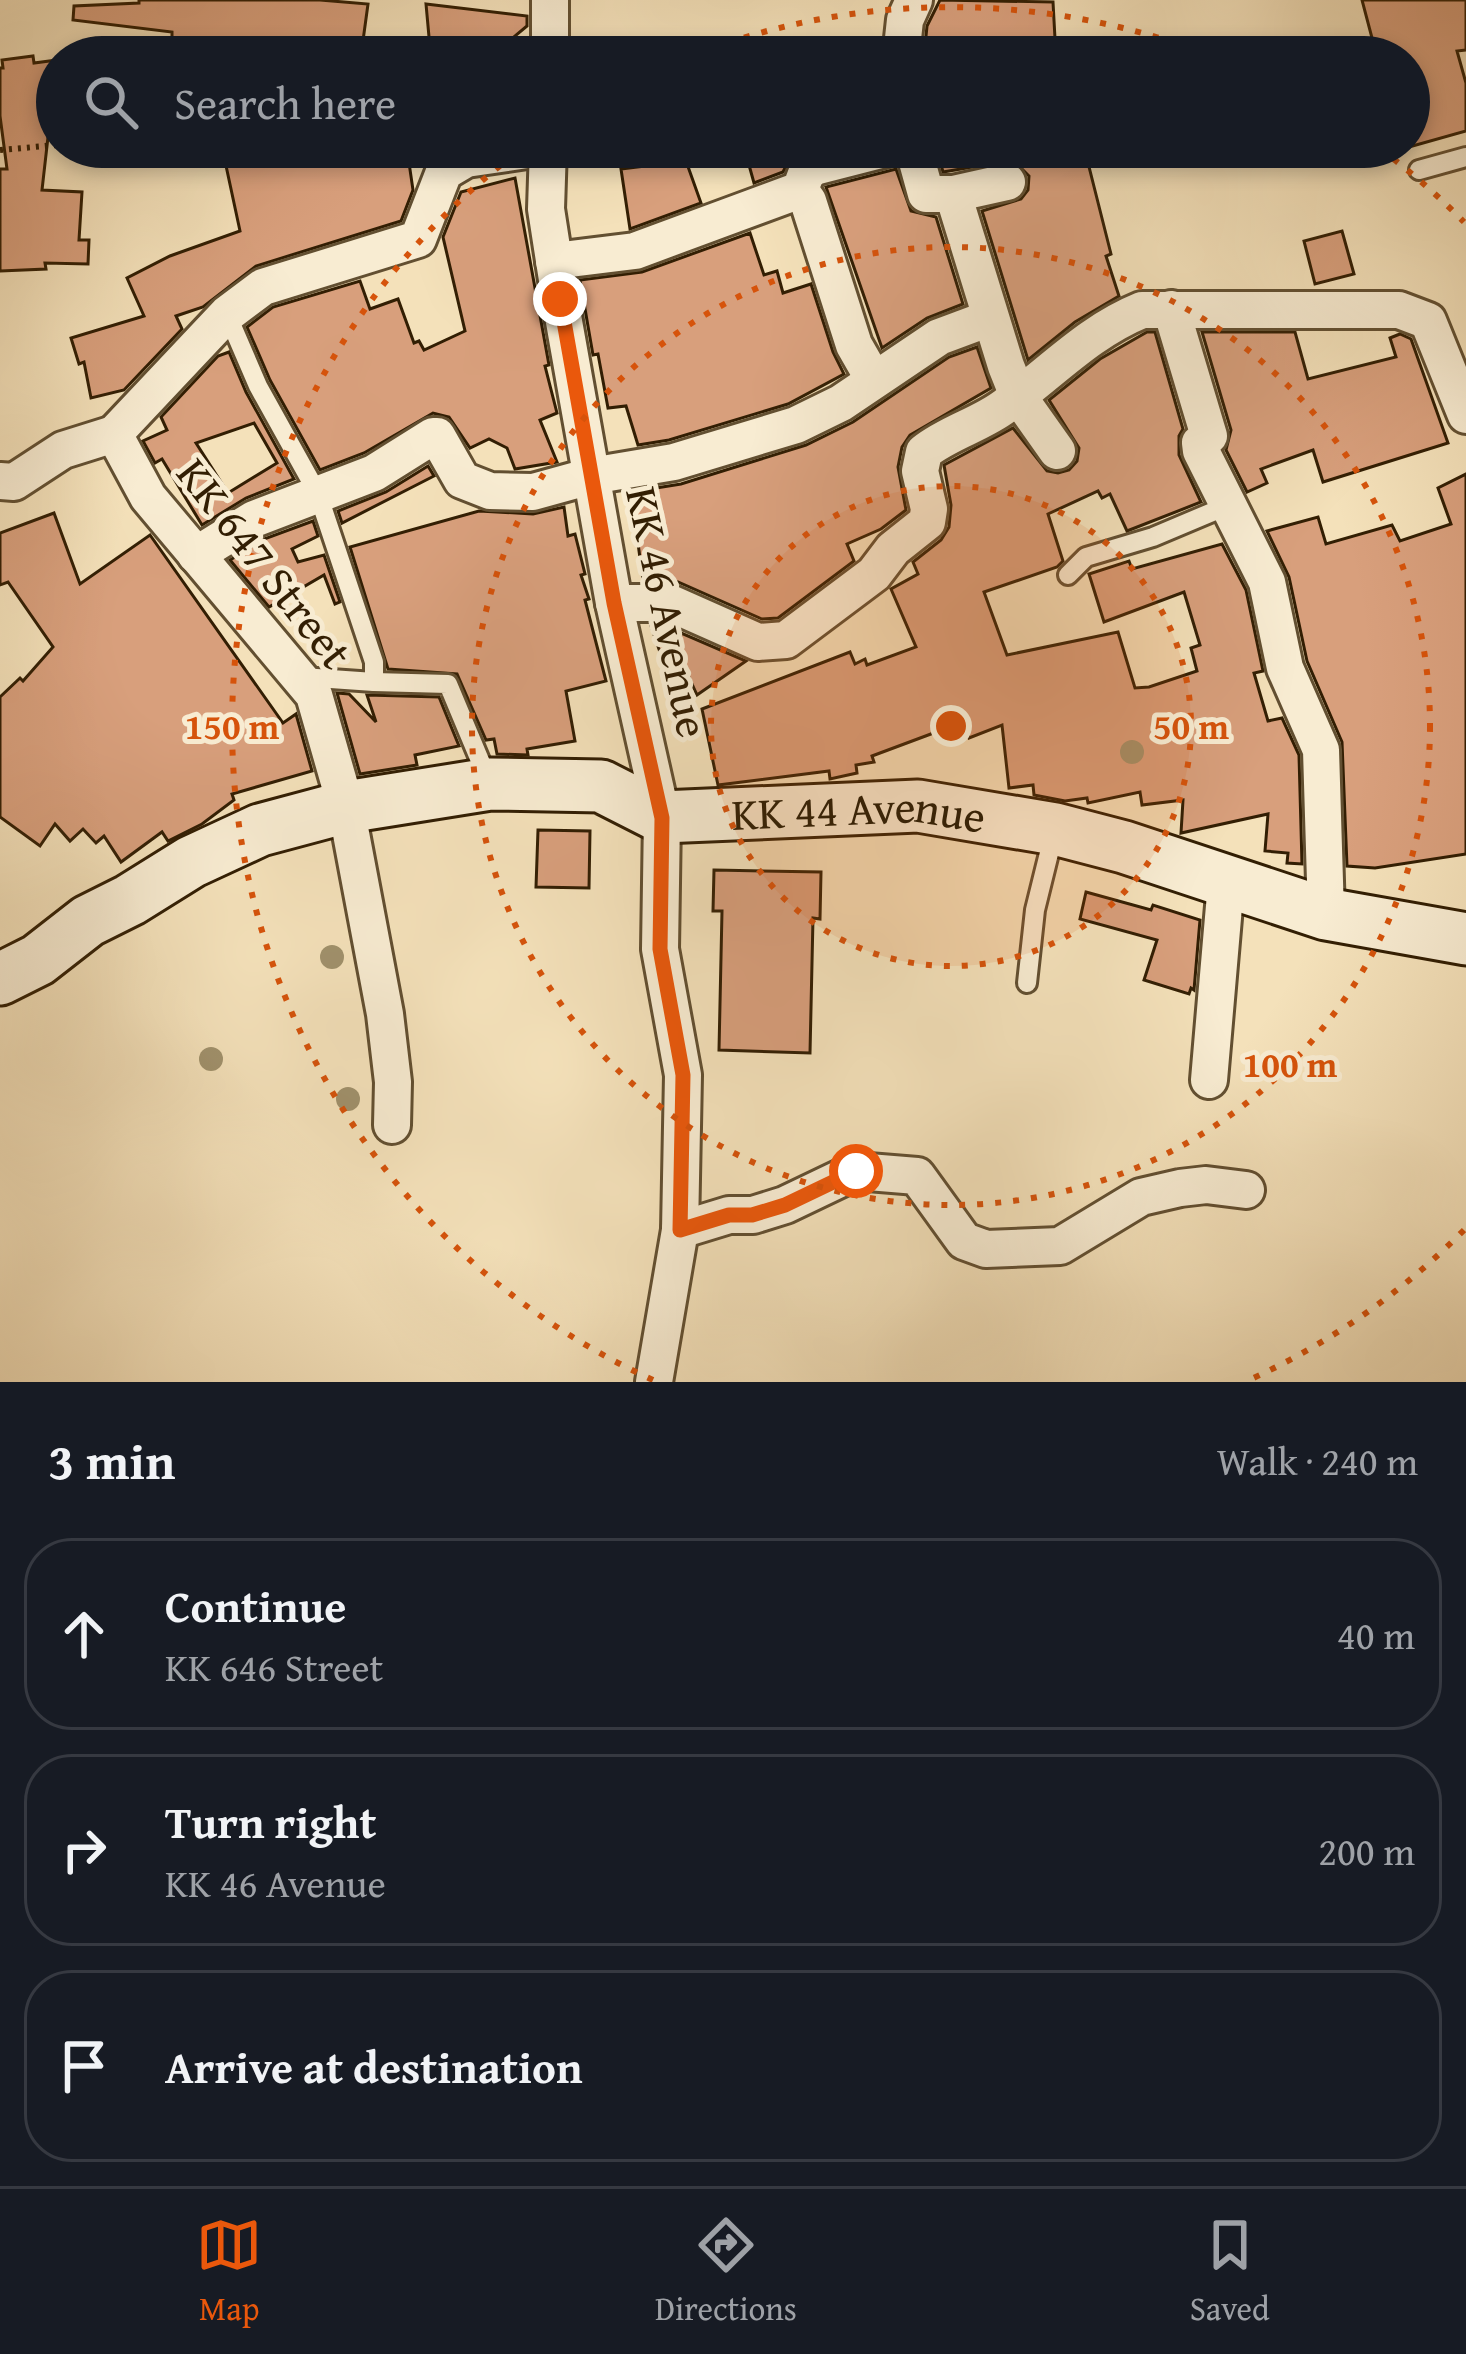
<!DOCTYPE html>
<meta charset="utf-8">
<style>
body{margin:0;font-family:"Gentium Book Plus",serif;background:#242831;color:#f1f3f6}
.stop{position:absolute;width:36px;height:36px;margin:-27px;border:9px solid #ea580c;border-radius:50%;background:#fff}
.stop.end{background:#ea580c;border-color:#fff;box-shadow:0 3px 12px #0008}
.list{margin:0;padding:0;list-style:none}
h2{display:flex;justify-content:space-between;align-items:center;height:156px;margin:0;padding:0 48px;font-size:51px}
h2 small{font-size:39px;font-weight:400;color:#9ea1a6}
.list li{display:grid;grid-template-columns:78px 1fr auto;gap:36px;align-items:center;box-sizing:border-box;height:192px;margin:0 24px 24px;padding:0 24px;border:3px solid #363941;border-radius:48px}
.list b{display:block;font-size:45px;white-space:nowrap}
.list p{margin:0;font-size:39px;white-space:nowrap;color:#9ea1a6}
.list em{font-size:39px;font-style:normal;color:#9ea1a6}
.icon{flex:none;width:66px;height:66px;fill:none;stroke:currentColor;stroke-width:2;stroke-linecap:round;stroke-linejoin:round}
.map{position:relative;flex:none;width:1466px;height:1382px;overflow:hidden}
.search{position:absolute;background:#171b24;box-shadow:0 6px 18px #0003;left:36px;right:36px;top:36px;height:132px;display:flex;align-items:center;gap:30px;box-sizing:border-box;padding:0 42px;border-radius:66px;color:#9ea1a6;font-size:45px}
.sheet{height:804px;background:#171b24}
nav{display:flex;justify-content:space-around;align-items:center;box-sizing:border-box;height:168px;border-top:3px solid #363941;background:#171b24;font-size:33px;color:#9ea1a6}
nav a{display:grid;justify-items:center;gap:6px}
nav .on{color:#ea580c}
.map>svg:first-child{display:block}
.building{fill:#d89f7c;stroke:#321e03;stroke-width:3;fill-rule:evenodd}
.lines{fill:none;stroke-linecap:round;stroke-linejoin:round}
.lane-casing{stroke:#624f31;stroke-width:24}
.street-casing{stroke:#624f31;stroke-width:42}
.secondary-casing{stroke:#321e03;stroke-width:57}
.path{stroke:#321e03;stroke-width:6;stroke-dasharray:3 6;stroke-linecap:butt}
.lane{stroke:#f8ecd2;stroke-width:18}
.street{stroke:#f8ecd2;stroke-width:36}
.secondary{stroke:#f8ecd2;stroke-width:51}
.tree{fill:#a0916c}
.route{stroke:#ea580c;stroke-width:15}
.ring{fill:none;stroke:#d6530b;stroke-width:6;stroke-dasharray:6 12}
.labels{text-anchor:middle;stroke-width:10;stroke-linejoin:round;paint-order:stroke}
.street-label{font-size:45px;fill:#321e03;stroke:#f8ecd2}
.centre{fill:#d6530b;stroke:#f8ecd2;stroke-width:6}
.ring-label{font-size:36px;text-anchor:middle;font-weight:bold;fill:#d6530b;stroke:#f8ecd2;stroke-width:10;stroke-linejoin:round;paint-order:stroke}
</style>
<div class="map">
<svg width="1466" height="1382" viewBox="0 0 1466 1382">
<rect width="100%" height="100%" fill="#f4e1ba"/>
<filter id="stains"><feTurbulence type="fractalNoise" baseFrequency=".00167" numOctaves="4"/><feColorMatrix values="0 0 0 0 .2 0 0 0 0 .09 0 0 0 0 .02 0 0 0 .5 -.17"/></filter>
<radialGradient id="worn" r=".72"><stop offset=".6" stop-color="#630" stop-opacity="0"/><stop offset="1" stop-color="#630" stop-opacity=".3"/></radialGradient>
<g class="building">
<path d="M139,0H320L368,4L362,48L328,47V42L227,43L226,57H172V32L73,20L74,6L139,3Z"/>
<path d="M940,0L1053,2L1056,57L938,54V49L925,46L927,26Z"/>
<path d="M1362,0H1466V50L1457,51L1466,83V131L1409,147V57H1377Z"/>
<path d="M426,4L527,16V26L503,46L430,48Z"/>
<path d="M33,56L34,63L57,60V92L42,94L48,137L42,190L82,192L79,240H89L88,264L45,263L46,269L0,271V169H7L0,116V68H3L2,60Z"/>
<path d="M222,147H330V151L385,147L386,152L407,149L413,190L401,221L256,266L203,307L176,316L182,329L124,390L91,398L84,362L79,364L71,338L144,316L127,278L170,256L240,231Z"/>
<path d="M744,147H805L790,158L783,172L754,183Z"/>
<path d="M936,147H1084L1111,254L1106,256L1119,296L1075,322L1028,360L982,211L1021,199L1028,190L1029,176L1013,160L943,172Z"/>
<path d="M686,161L701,203L630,229L621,169Z"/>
<path d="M896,169L911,211L936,217L963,304L927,318L882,348L826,187Z"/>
<path d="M515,178L549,365L545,366L557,413L540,420L557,462L515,469L507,448L489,439L470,448L449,417L433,413L364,453L320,470L270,380L247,327L273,307L360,281L370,309L398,299L414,343L419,341L424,350L465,331L443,237L461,192Z"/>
<path d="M1342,231L1354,274L1315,284L1304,241Z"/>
<path d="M750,233L764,275L777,271L783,293L811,284L833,352L844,374L788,404L669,440L638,445L626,406L608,408L598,354L593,355L580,280L642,272Z"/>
<path d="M1147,332H1155L1183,429L1179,436V455L1201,502L1127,531L1110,494L1102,498L1098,491L1048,514L1063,561L1057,567L984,592L1007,655L1118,632L1135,688L1149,687L1197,671L1191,648L1200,645L1184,592L1104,622L1089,574L1129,561L1132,569L1222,544L1246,590L1263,671L1254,673L1268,721L1282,718L1299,755L1302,864L1287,863L1288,853L1265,851L1268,814L1181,833L1183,800L1142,805L1140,792L1088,803L1087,798L1065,801L1034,795L1033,785L1009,788L1002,725L969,738L963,722L872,756L874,762L856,765L857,773L830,779L829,771L718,785L702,709L850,652L855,664L865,659L867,665L916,647L891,589L918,574L913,562L941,540L949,527L951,505L944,465L1013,428L1047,471L1058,473L1069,470L1077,461L1079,448L1049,400L1100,359Z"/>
<path d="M1202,332H1295L1308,379L1396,357L1390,338L1400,334L1411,339L1448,443L1323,482L1313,450L1261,469L1267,483L1247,492L1226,450L1231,430Z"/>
<path d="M977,347L991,388L910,435L902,447L898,467L906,510L881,529L847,544L854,561L778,618L762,619L678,582L643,580L631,492L681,484L806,445L853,422L949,357Z"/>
<path d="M229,352L246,392L294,479L246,498L202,525L162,459L155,463L143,441L167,430L161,417L218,356ZM254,423L277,463L228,493L196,443Z"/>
<path d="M428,466L434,476L342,523L338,511L386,492Z"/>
<path d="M1466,474V854L1375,868L1347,866L1342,742L1307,661L1289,577L1267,531L1318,517L1326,544L1392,525L1400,541L1451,524L1438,488Z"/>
<path d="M564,507L568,536L575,534L585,574L581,575L589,599L585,600L606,681L566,691L575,741L527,749L528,755L497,754L494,739L486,740L457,674L388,669L350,547L479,511L533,514Z"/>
<path d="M54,513L80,584L150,535L283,723L296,714L312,771L232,794L234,800L202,824L168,841L162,832L121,862L104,836L96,843L83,829L70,841L55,824L40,846L0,817V697L20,678L23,681L53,647L8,582L0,585V533Z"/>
<path d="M313,521L318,536L292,549L298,562L324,555L340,602L335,604L324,575L269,607L230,560L264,539Z"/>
<path d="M651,626H665L746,661L697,695L688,675L670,681Z"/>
<path d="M337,693L349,694L376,722L367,695L439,697L459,746L415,755L417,765L360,774Z"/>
<path d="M538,830L590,831L589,888L536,887Z"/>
<path d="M714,870L821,872L820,919L813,918L810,1053L719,1050L722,911H713Z"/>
<path d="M1086,892L1151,910L1153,905L1200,920L1194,990L1191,988L1189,994L1144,980L1157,940L1080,919Z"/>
</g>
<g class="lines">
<g class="lane-casing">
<g id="lane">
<path d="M1419,170L1466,157"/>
<path d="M227,314L258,386L318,494L374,662V682L302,677"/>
<path d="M1068,575L1086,557L1153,537L1229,505"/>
<path d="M374,682L448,684L489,782"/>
<path d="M1027,983L1035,910L1054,833"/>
</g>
</g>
<g class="street-casing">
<g id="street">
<path d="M550,0V57"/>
<path d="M901,57L905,20L914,0"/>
<path d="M548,147L546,209L560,299L614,603L662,817L660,949L683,1075L680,1230L654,1382"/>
<path d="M913,147L926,194H953L1007,182"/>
<path d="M800,190L808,201L854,345L874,380"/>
<path d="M953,194L1006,366L1018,396L1057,451"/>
<path d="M554,261L635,251L800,190L806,174L814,167L892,147"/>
<path d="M1171,309L1209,436L1200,443L1201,451L1267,582L1285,668L1321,750L1326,914"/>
<path d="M114,434L227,314L263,287L418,239L444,172L466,159L547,147"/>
<path d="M0,481L14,482L63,450L114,434L148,497L314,695L346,807L385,1014L393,1082L392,1125"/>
<path d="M196,555L254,519L374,473L433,436H437L462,480L490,491L533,492L591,476L674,462L796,425L841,403L939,337L990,318"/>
<path d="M614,603H670L758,642L786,640L874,574L893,549L927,522L929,509L920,471L924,452C949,432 980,425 1005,406C1052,372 1088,332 1142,310H1399L1428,321L1466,415"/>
<path d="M1209,1080L1226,883"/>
<path d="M680,1230L729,1215H753L785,1205L856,1171L917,1176L964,1241L986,1249L1060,1246L1141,1197L1180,1188L1206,1185L1246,1190"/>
</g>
</g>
<g class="secondary-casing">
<g id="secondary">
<path id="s1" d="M0,979L38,960L88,921L130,900L191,862L260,830L346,807L490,784L601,786L662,817L918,806L1055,829L1124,847L1326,914L1466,939"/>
</g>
</g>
<g class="path">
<path d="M343,57L517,48"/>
<path d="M0,150L57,145"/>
</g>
<use href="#lane" class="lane"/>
<use href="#street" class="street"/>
<use href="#secondary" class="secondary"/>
</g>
<g class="tree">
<circle cx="1132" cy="752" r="12"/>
<circle cx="332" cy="957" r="12"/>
<circle cx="211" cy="1059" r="12"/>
<circle cx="348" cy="1099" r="12"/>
</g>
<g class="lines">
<path class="route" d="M560,299L614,603L662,818L660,949L683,1075L680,1230L729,1215H752L785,1205L856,1171"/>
</g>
<circle cx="951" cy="726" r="240" fill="#d6530b" fill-opacity=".12"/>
<g class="ring">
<circle cx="951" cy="726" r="240"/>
<circle cx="951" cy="726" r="479"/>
<path d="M1464 1230A719 719 0 0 1 1249 1380M653 1380A719 719 0 0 1 523 148M693 55A719 719 0 0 1 1209 55M1379 148A719 719 0 0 1 1464 222"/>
</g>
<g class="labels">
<g class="street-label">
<text transform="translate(265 563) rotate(52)" y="16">KK 647 Street</text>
<text transform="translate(668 612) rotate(78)" y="16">KK 46 Avenue</text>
<text dy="16" stroke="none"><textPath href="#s1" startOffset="912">KK 44 Avenue</textPath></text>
</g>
</g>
<circle cx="951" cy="726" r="18" class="centre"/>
<g class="ring-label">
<text x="1191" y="739">50 m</text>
<text x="232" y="739">150 m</text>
<text x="1290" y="1077">100 m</text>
</g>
<rect width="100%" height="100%" filter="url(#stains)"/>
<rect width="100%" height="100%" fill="url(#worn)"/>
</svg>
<div class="stop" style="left:856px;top:1171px"></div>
<div class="stop end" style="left:560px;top:299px"></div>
<div class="search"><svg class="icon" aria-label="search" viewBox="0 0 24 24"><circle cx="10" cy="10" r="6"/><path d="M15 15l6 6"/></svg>Search here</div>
</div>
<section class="sheet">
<h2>3 min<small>Walk · 240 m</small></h2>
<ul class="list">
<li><svg class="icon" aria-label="ahead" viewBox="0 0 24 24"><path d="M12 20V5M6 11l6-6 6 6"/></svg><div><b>Continue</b><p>KK 646 Street</p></div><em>40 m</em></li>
<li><svg class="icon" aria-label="right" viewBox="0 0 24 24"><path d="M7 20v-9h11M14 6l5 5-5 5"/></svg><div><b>Turn right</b><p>KK 46 Avenue</p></div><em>200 m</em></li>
<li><svg class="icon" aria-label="arrive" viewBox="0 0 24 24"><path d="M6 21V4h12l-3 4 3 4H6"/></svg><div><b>Arrive at destination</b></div></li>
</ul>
</section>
<nav>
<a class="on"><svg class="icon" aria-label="map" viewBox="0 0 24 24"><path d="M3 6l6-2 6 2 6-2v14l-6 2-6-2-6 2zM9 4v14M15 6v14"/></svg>Map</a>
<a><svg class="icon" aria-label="directions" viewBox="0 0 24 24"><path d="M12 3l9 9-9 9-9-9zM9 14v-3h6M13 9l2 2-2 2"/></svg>Directions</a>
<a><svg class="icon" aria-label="saved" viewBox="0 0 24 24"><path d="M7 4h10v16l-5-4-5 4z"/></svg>Saved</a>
</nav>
